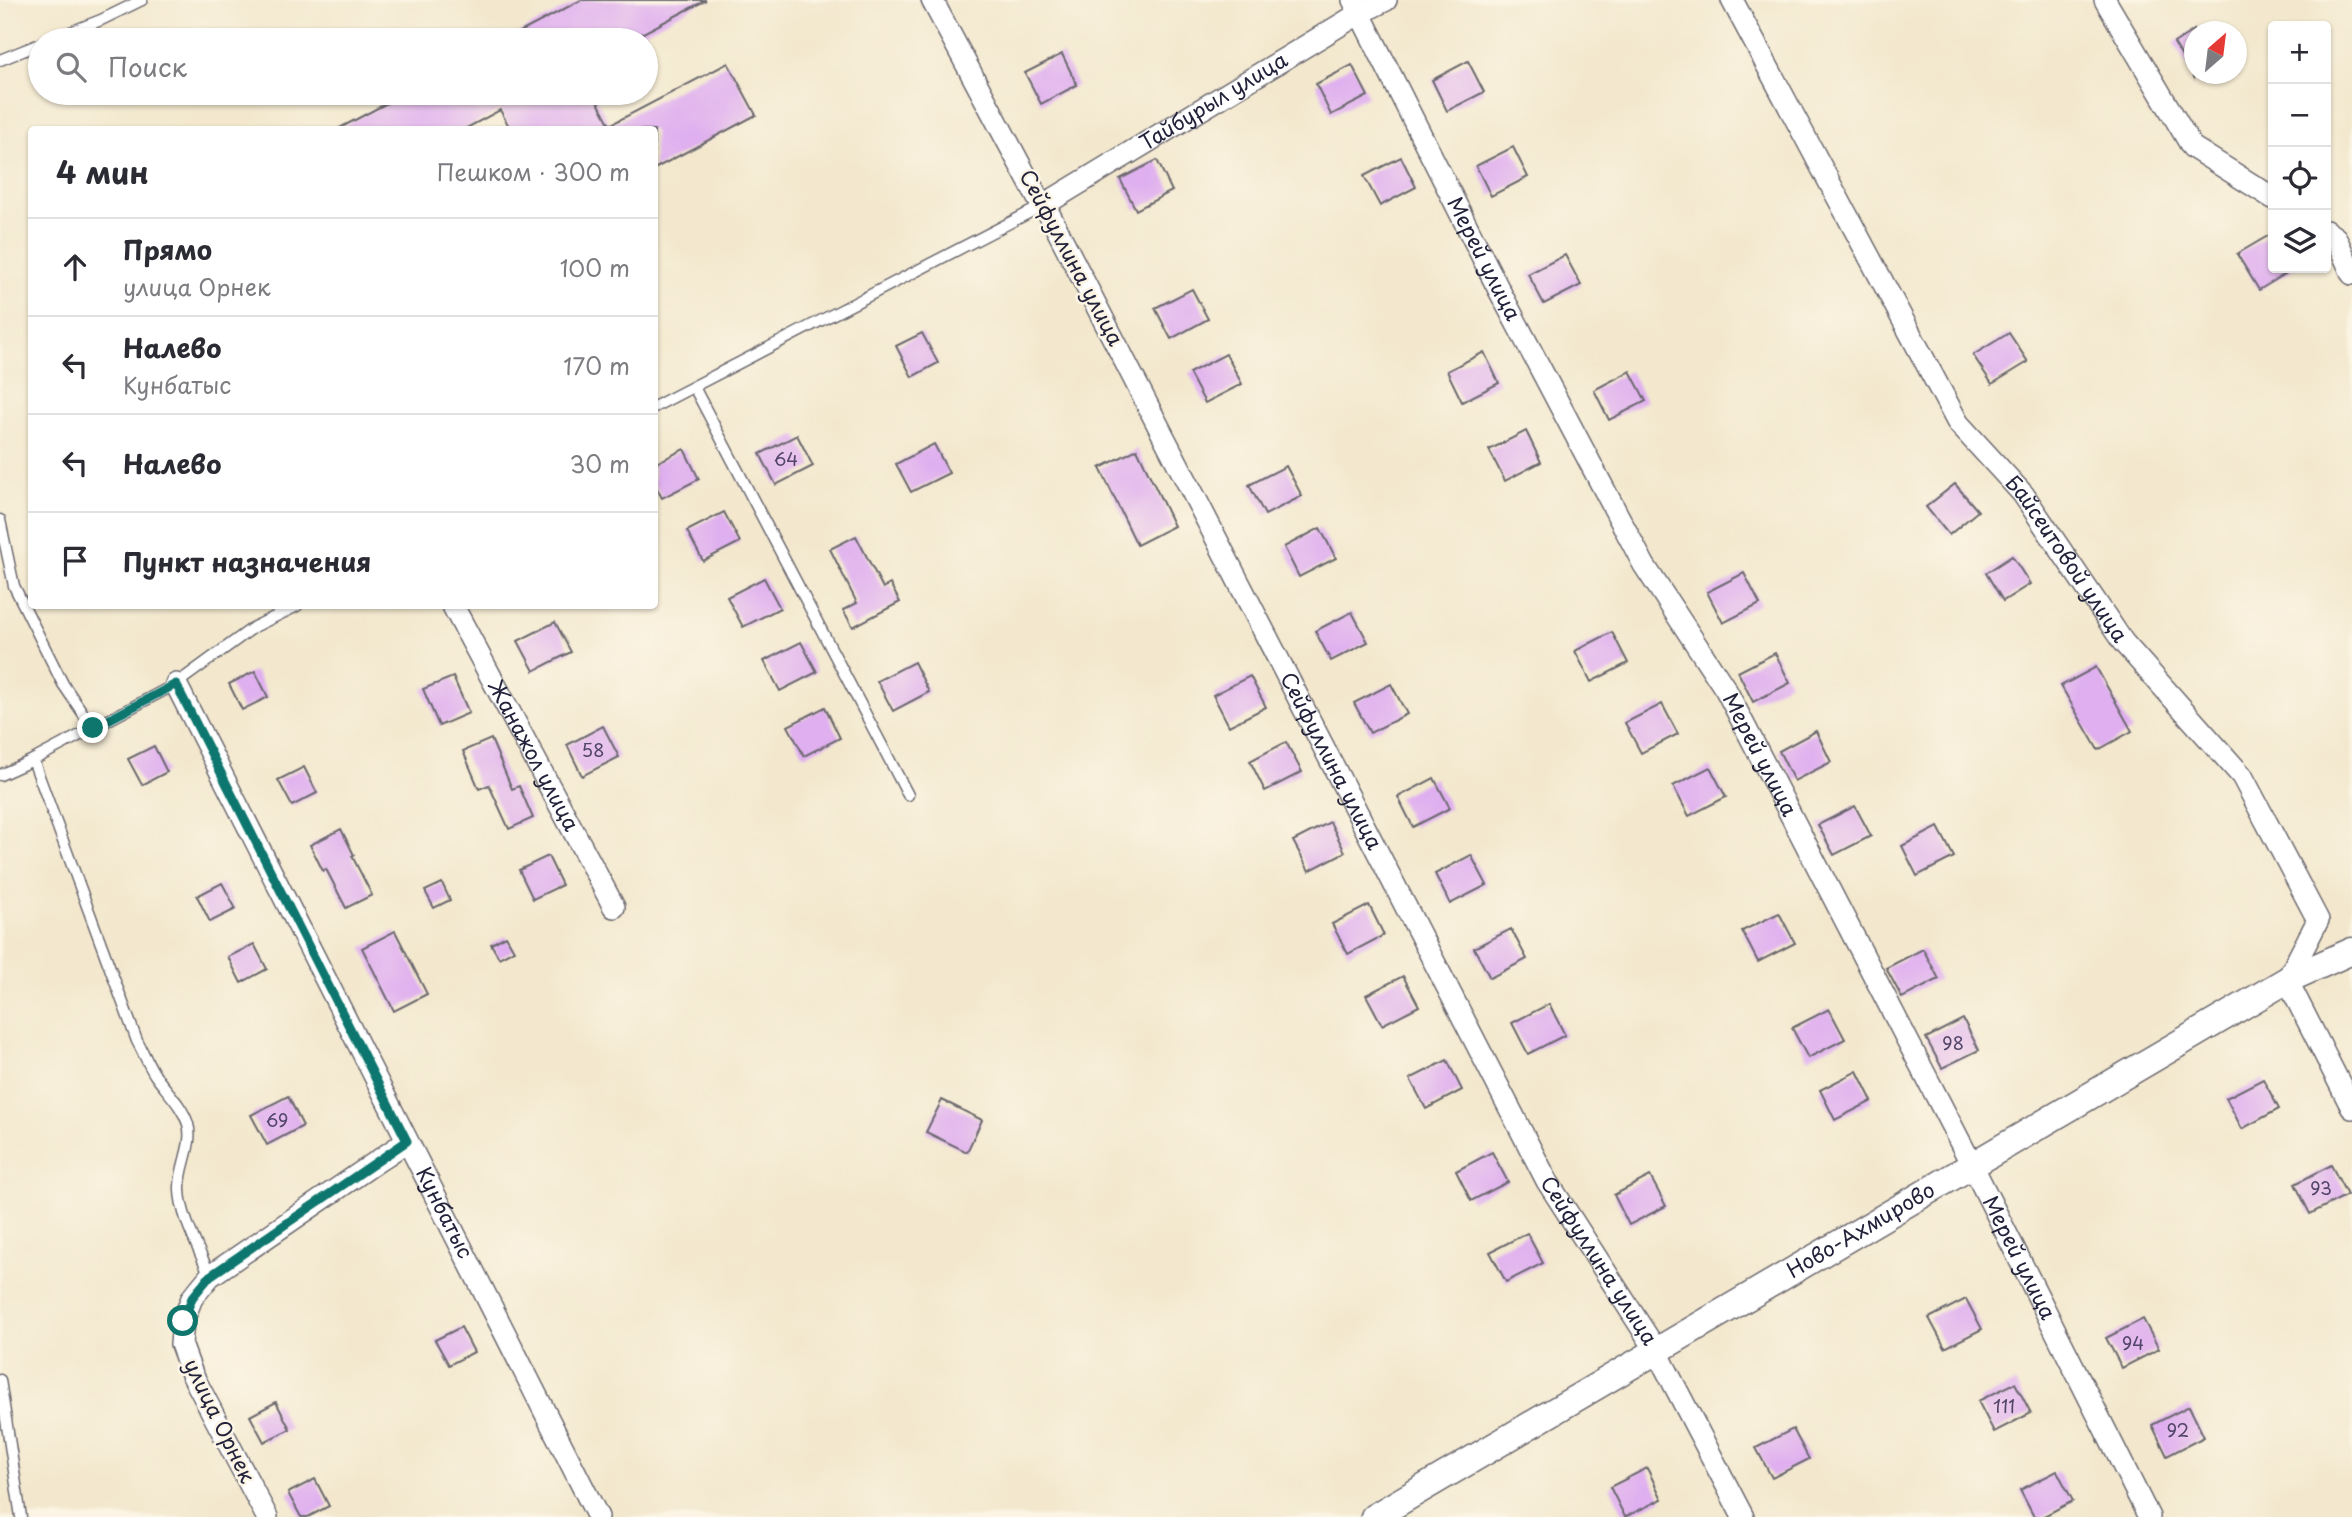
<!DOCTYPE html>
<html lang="ru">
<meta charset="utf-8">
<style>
body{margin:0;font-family:"Playpen Sans",sans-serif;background:#f7f7f7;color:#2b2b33}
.controls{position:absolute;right:21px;top:21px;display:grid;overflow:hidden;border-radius:7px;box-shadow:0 2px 5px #0004}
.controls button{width:63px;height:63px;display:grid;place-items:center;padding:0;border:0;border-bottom:2px solid #e1e1e2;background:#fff;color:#2b2b33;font:35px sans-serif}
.compass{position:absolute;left:2184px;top:21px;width:63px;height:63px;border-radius:50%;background:#fff;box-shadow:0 2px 5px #0004;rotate:28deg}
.stop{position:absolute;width:21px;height:21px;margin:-16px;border:5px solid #0f766e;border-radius:50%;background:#fff}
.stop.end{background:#0f766e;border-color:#fff;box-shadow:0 2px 7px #0008}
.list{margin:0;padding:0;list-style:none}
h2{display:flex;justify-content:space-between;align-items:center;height:91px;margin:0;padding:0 28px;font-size:30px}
h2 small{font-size:23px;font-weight:400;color:#7c7c81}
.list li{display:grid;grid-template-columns:46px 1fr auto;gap:21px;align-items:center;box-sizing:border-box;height:98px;padding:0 28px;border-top:2px solid #e1e1e2}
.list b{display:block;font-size:26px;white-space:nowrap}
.list p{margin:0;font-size:23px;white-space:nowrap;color:#7c7c81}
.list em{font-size:23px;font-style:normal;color:#7c7c81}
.icon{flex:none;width:38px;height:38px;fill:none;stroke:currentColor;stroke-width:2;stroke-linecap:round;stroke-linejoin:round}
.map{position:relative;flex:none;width:2352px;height:1517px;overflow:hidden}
.search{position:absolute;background:#fff;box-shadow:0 2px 5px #0004;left:28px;top:28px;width:630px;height:77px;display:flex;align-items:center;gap:18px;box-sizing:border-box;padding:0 24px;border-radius:38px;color:#7c7c81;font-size:26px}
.panel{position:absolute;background:#fff;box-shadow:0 2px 5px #0004;left:28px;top:126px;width:630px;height:483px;border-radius:7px}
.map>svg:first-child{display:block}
.building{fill:#dfafef}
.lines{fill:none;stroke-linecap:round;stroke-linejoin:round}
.service-casing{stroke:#6b676e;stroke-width:13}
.minor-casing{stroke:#6b676e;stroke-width:24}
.tertiary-casing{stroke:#6b676e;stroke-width:29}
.service{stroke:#fff;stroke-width:10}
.minor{stroke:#fff;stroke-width:21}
.tertiary{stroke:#fff;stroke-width:26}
.route{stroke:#0f766e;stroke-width:9}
.labels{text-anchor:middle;stroke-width:5;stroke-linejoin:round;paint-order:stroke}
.number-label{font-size:18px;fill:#514568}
.street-label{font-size:21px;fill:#22223b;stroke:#fcf5e5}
</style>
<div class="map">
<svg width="2352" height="1517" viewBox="0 0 2352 1517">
<rect width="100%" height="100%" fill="#fcf5e5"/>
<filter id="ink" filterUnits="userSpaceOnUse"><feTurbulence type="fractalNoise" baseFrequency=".0143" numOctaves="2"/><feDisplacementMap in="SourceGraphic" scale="14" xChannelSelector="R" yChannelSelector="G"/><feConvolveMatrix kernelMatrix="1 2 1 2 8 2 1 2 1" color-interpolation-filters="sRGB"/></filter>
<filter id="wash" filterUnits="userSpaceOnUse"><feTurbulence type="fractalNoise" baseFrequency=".00686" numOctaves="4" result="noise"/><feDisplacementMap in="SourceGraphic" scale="28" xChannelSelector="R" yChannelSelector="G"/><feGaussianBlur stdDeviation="1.57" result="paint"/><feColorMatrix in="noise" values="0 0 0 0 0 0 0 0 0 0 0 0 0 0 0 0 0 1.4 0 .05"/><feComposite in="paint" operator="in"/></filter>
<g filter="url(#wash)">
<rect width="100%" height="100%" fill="#f3e8ce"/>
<g id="blocks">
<g class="building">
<path d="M581,0H706L630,40H505Z"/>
<path d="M2194,30V77L2174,43Z"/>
<path d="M1062,54L1077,85L1041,104L1025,73Z"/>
<path d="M1468,61L1484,92L1447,111L1432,80Z"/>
<path d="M728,63L756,115L654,169V130H511L500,110L463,130H336L406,93H593L610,125Z"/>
<path d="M1352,65L1368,96L1331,115L1316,84Z"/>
<path d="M1513,147L1528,177L1491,196L1476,166Z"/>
<path d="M1401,157L1416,187L1380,206L1364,176Z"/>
<path d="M1157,160L1172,191L1136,210L1120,179Z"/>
<path d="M2273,233V268H2295L2259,290L2237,254Z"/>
<path d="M1565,255L1581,285L1544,304L1528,274Z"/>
<path d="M1192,289L1208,319L1171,339L1155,308Z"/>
<path d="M922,333L938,363L912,377L896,346Z"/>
<path d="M2009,333L2028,362L1992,384L1973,355Z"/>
<path d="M1484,352L1499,383L1462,402L1447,371Z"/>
<path d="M1226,354L1242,384L1205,403L1189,373Z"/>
<path d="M1630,371L1646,401L1609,420L1594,390Z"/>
<path d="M1526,431L1541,462L1505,481L1489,450Z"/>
<path d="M797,435L813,466L776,485L760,454Z"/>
<path d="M934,444L949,473L911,492L896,464Z"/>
<path d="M684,449L699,479L662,498L654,483V464Z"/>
<path d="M1137,449L1174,526L1137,545L1100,468Z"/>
<path d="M1286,466L1302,496L1265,515L1249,485Z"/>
<path d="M1955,484L1978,511L1949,535L1926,507Z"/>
<path d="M724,512L740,542L703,561L687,531Z"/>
<path d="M1320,528L1336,558L1299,577L1284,547Z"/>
<path d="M856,536L883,588L890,584L900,602L853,627L843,610L857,603L830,549Z"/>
<path d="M2012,556L2030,584L2003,601L1986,573Z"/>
<path d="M1744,573L1760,604L1723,623L1707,592Z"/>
<path d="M764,578L780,608L743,627L727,597Z"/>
<path d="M1352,612L1368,642L1331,661L1315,631Z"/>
<path d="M555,622L571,652L534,671L518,641Z"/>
<path d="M1612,632L1628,663L1591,682L1575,651Z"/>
<path d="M801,642L817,672L780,691L764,661Z"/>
<path d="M1775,653L1790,683L1753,702L1738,672Z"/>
<path d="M914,662L929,692L893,711L877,681Z"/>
<path d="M2096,667L2132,731L2098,750L2061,686Z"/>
<path d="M255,671L268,697L242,710L229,684Z"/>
<path d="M1250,676L1266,707L1229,726L1213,695Z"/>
<path d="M453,677L469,713L439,726L423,689Z"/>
<path d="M1391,684L1407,714L1370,733L1354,703Z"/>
<path d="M1662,704L1678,734L1641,753L1625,723Z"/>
<path d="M825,707L840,738L804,756L788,726Z"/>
<path d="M603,726L619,757L582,776L567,745Z"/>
<path d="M1816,731L1831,762L1794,781L1779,751Z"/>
<path d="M491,739L512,789L519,786L533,818L509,829L489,785L479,789L463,751Z"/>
<path d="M1286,742L1302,772L1265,791L1250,761Z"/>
<path d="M154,746L167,772L142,785L128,759Z"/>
<path d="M304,767L317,793L292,806L278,780Z"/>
<path d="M1710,767L1726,797L1689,816L1673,786Z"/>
<path d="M1434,778L1450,808L1413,827L1398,797Z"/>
<path d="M1855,806L1871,836L1834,855L1818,825Z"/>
<path d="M1330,822L1345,852L1309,871L1293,841Z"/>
<path d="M1938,827L1954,857L1917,876L1902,846Z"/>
<path d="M341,829L354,855L352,856L372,895L346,908L326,869L323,871L310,845Z"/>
<path d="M1471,855L1487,885L1450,904L1435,874Z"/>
<path d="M548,856L562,885L533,899L519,870Z"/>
<path d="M222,883L236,909L210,922L197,896Z"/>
<path d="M442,883L450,900L434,908L425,891Z"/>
<path d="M1369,905L1384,935L1348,954L1332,924Z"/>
<path d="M1779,913L1795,943L1758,962L1742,931Z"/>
<path d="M1511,929L1527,959L1490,978L1474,948Z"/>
<path d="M395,931L427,994L394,1011L362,948Z"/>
<path d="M506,936L514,950L499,958L491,944Z"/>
<path d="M254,944L267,969L241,983L228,957Z"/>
<path d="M1923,949L1939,979L1902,998L1886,968Z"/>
<path d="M1403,976L1419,1006L1382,1025L1366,995Z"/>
<path d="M1549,1004L1565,1035L1528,1054L1512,1023Z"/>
<path d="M1829,1009L1845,1039L1808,1058L1792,1028Z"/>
<path d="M1963,1019L1979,1050L1942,1068L1926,1038Z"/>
<path d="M1447,1060L1462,1090L1426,1109L1410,1079Z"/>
<path d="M1857,1071L1872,1101L1835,1120L1820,1090Z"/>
<path d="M2263,1079L2279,1109L2242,1129L2226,1098Z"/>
<path d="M288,1096L303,1126L267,1145L251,1115Z"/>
<path d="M942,1100L982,1120L967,1152L926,1132Z"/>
<path d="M1492,1152L1508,1182L1471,1201L1456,1171Z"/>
<path d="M2331,1165L2347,1195L2310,1214L2295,1184Z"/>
<path d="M1650,1176L1666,1206L1629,1225L1614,1195Z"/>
<path d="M1527,1233L1543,1263L1506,1282L1490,1252Z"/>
<path d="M1966,1299L1982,1329L1945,1348L1929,1318Z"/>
<path d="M2143,1319L2159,1349L2122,1368L2106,1338Z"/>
<path d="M461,1327L474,1352L449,1365L435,1340Z"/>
<path d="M2015,1383L2031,1413L1994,1432L1978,1401Z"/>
<path d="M276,1402L290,1429L264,1442L250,1416Z"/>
<path d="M2189,1406L2204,1437L2167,1456L2152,1425Z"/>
<path d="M1793,1429L1809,1459L1772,1478L1756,1448Z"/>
<path d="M1647,1468L1662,1499L1625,1517L1610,1487Z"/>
<path d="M2057,1471L2073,1501L2042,1517H2034L2020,1490Z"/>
<path d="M315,1479L329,1506L308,1517H301L288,1493Z"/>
</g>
</g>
</g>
<g filter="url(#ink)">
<use href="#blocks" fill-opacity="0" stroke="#6b676e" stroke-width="2"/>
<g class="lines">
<g class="service-casing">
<g id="service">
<path d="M50,40L101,20L142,0"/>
<path d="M0,60L40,44"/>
<path d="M694,387L908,795"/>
<path d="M654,407L1042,206"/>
<path d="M0,520L14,586L63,684L93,728"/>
<path d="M33,760L137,1041C143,1052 148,1064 155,1075C166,1091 182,1105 188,1124C194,1145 179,1167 180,1189C180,1215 200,1251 210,1276"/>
<path d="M0,775L33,760L176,684L254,627L297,606"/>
<path d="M0,1380L21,1517"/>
</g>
</g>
<g class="minor-casing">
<g id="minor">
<path id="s1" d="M932,0L1042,206H1045L1547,1181L1656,1350L1743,1517"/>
<path id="s2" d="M1353,0L1499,290L1644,565L1726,690L1972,1165L2149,1517"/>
<path id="s3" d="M1732,0L1958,423L2023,494L2123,642L2242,776L2318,920L2287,980L2352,1108"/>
<path d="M2105,0L2192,147L2273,198"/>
<path id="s4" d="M1042,206L1360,13L1386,0"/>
<path d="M2326,231L2336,238L2352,274"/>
<path id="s5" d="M453,606L614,907"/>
<path id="s6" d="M176,684L598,1517"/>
<path d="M267,1517L192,1374L181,1344L183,1321L192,1298L210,1276L407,1141"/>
</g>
</g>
<g class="tertiary-casing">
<g id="tertiary">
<path id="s7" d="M1374,1517L2287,980L2352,951"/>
</g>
</g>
<use href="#service" class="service"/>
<use href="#minor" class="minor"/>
<use href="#tertiary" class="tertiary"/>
</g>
</g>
<g class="lines" filter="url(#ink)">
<path class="route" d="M93,728L176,684L407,1141L210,1276L192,1298L183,1321"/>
</g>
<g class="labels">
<g class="number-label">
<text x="786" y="466">64</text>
<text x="593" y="757">58</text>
<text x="1953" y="1050">98</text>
<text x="277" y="1127">69</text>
<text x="2321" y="1195">93</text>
<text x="2133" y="1350">94</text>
<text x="2004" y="1413">111</text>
<text x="2178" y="1437">92</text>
</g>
<g class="street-label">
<text dy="7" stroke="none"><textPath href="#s4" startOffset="201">Тайбурыл улица</textPath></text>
<text transform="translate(1071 258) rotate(62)" y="7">Сейфуллина улица</text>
<text dy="7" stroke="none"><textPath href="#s2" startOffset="290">Мерей улица</textPath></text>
<text dy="7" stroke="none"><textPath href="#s3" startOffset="654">Байсеитовой улица</textPath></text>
<text dy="7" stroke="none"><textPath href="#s2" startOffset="858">Мерей улица</textPath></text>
<text dy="7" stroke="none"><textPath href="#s5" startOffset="170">Жанажол улица</textPath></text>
<text dy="7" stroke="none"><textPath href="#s1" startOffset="861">Сейфуллина улица</textPath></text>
<text dy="7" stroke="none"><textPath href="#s6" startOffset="593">Кунбатыс</textPath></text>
<text dy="7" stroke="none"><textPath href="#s7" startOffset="565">Ново-Ахмирово</textPath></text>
<text dy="7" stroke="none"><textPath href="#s2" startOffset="1424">Мерей улица</textPath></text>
<text dy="7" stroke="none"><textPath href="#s1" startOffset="1428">Сейфуллина улица</textPath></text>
<text transform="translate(219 1421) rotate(64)" y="7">улица Орнек</text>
</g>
</g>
</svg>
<div class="controls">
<button>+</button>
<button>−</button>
<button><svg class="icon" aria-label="locate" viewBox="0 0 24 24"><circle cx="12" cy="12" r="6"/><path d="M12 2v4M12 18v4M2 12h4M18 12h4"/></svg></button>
<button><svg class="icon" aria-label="layers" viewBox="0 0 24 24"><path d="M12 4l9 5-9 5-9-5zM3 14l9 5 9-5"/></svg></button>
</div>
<svg class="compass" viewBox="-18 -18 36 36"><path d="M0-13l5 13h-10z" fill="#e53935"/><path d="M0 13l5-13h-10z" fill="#7c7c81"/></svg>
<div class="stop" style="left:183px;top:1321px"></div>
<div class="stop end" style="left:93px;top:728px"></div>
<div class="search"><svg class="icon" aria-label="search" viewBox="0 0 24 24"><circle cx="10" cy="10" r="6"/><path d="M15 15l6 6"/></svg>Поиск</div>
<section class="panel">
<h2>4 мин<small>Пешком · 300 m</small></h2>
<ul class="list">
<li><svg class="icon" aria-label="ahead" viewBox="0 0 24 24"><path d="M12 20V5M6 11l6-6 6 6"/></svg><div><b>Прямо</b><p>улица Орнек</p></div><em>100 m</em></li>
<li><svg class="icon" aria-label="left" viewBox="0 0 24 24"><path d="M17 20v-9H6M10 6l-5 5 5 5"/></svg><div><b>Налево</b><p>Кунбатыс</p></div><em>170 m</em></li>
<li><svg class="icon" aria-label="left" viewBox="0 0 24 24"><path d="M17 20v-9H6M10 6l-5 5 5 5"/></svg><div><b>Налево</b></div><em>30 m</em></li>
<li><svg class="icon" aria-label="arrive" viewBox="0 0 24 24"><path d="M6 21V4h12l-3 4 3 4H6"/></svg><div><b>Пункт назначения</b></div></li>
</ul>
</section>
</div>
